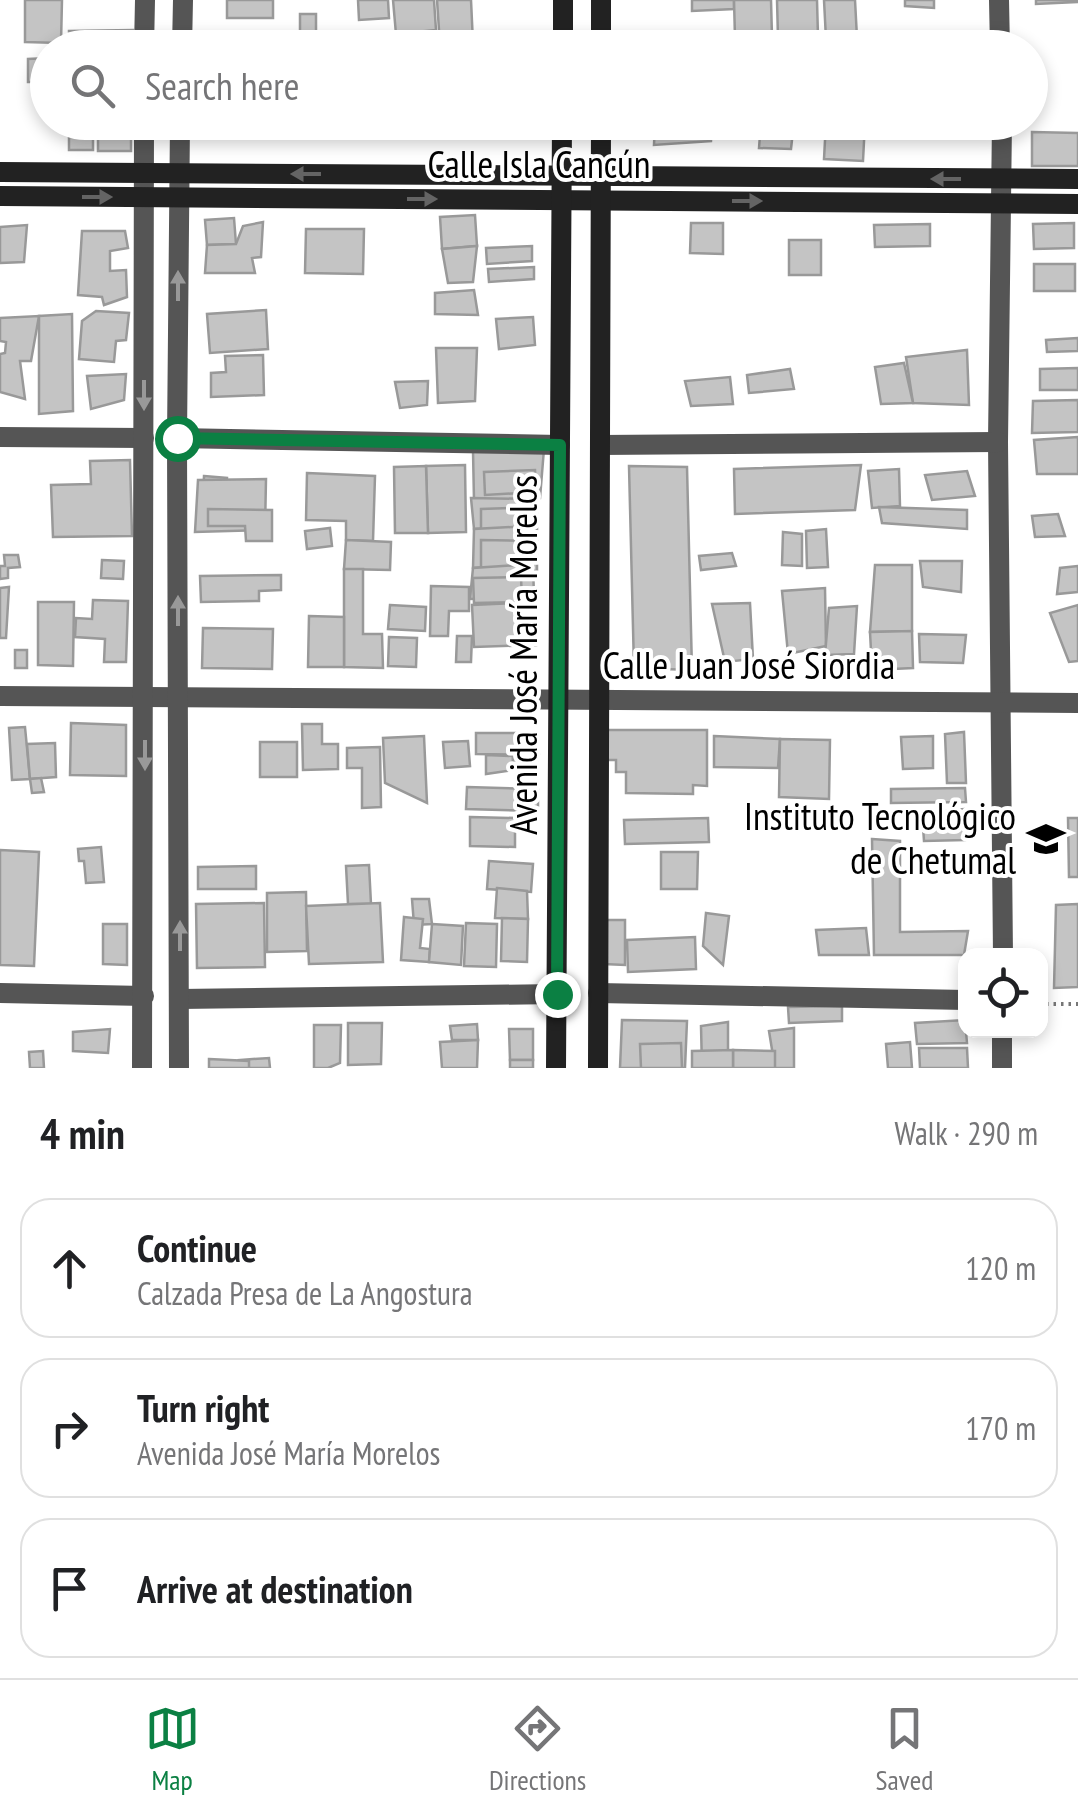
<!DOCTYPE html>
<meta charset="utf-8">
<style>
body{margin:0;font-family:"PT Sans Narrow",sans-serif;background:#f6f6f6;color:#202124}
.controls{position:absolute;right:30px;bottom:30px;display:grid;overflow:hidden;border-radius:20px;box-shadow:0 5px 15px #0003}
.controls button{width:90px;height:90px;display:grid;place-items:center;padding:0;border:0;border-bottom:2px solid #e0e0e0;background:#fff;color:#202124;font:50px sans-serif}
.stop{position:absolute;width:30px;height:30px;margin:-22px;border:8px solid #0b8043;border-radius:50%;background:#fff}
.stop.end{background:#0b8043;border-color:#fff;box-shadow:0 2px 10px #0008}
.list{margin:0;padding:0;list-style:none}
h2{display:flex;justify-content:space-between;align-items:center;height:130px;margin:0;padding:0 40px;font-size:42px}
h2 small{font-size:32px;font-weight:400;color:#757577}
.list li{display:grid;grid-template-columns:65px 1fr auto;gap:30px;align-items:center;box-sizing:border-box;height:140px;margin:0 20px 20px;padding:0 20px;border:2px solid #e0e0e0;border-radius:30px}
.list b{display:block;font-size:38px;white-space:nowrap}
.list p{margin:0;font-size:32px;white-space:nowrap;color:#757577}
.list em{font-size:32px;font-style:normal;color:#757577}
.icon{flex:none;width:55px;height:55px;fill:none;stroke:currentColor;stroke-width:2;stroke-linecap:round;stroke-linejoin:round}
.map{position:relative;flex:none;width:1078px;height:1068px;overflow:hidden}
.search{position:absolute;background:#fff;box-shadow:0 5px 15px #0003;left:30px;right:30px;top:30px;height:110px;display:flex;align-items:center;gap:25px;box-sizing:border-box;padding:0 35px;border-radius:55px;color:#757577;font-size:38px}
.sheet{height:610px;background:#fff}
nav{display:flex;justify-content:space-around;align-items:center;box-sizing:border-box;height:140px;border-top:2px solid #e0e0e0;background:#fff;font-size:28px;color:#757577}
nav a{display:grid;justify-items:center;gap:5px}
nav .on{color:#0b8043}
.map>svg:first-child{display:block}
.building{fill:#c4c4c4;stroke:#999;stroke-width:2.5}
.lines{fill:none;stroke-linecap:round;stroke-linejoin:round}
.path{stroke:#777;stroke-width:4;stroke-dasharray:2.5 5;stroke-linecap:butt}
.street{stroke:#555;stroke-width:20}
.secondary{stroke:#222;stroke-width:20}
.oneway{fill:#646464}
.oneway2{fill:#999}
.route{stroke:#0b8043;stroke-width:12}
.labels{text-anchor:middle;stroke-width:8;stroke-linejoin:round;paint-order:stroke}
.street-label{font-size:38px;fill:#000;stroke:#fff}
.poi-label{font-size:38px;fill:#000;stroke:#fff;text-anchor:end}
</style>
<div class="map">
<svg width="1078" height="1068" viewBox="0 0 1078 1068">
<rect width="100%" height="100%" fill="#fff"/>
<g class="building">
<path d="M25,0H62L61,43L25,42Z"/>
<rect x="227" y="0" width="46" height="18"/>
<path d="M358,0H388L389,18L359,20Z"/>
<path d="M393,0H434L436,30L396,34Z"/>
<path d="M437,0H471L473,43L440,45Z"/>
<path d="M692,0H734V9L692,11Z"/>
<path d="M734,0H771L772,37L735,38Z"/>
<path d="M777,0H817L818,37L778,38Z"/>
<path d="M824,0H855L857,38L826,39Z"/>
<path d="M905,0H934V8L905,6Z"/>
<path d="M1036,0H1078V2L1036,4Z"/>
<rect x="300" y="14" width="16" height="34"/>
<path d="M133,30L134,48H69V31Z"/>
<rect x="910" y="38" width="59" height="10"/>
<path d="M48,58V82H28V59Z"/>
<rect x="69" y="122" width="24" height="28"/>
<rect x="98" y="122" width="33" height="29"/>
<path d="M311,122H356V136L311,133Z"/>
<path d="M363,122H388L385,137L361,134Z"/>
<path d="M655,122H712L711,141L654,145Z"/>
<path d="M761,122H794L791,149L759,148Z"/>
<path d="M826,122H865L863,161L824,159Z"/>
<path d="M1032,132L1078,133V166H1032Z"/>
<path d="M475,215L477,246L442,249L440,217Z"/>
<path d="M234,218L236,244L207,245L205,220Z"/>
<path d="M263,222L261,257L252,258L255,273H205L207,245L236,244L243,226Z"/>
<path d="M691,223H723V254L690,253Z"/>
<path d="M1074,223V248L1034,249L1033,224Z"/>
<path d="M930,224V246L875,247L874,225Z"/>
<path d="M27,225L24,262L0,263V227Z"/>
<path d="M306,229H364L363,274L305,273Z"/>
<path d="M82,231H125L128,248L110,251V271L126,270L127,297L104,305L102,297L78,295Z"/>
<rect x="789" y="240" width="32" height="35"/>
<path d="M477,246L473,282L448,283L442,249Z"/>
<path d="M532,246V261L487,264L486,248Z"/>
<rect x="1034" y="264" width="41" height="27"/>
<path d="M534,267V279L489,282L488,269Z"/>
<path d="M474,290L478,315L435,314V293Z"/>
<path d="M266,310L268,349L210,353L207,314Z"/>
<path d="M96,311L129,313L126,340L116,341L114,362L79,359L82,321Z"/>
<path d="M72,314L73,411L39,414V316Z"/>
<path d="M39,316L31,361H20L25,399L0,392V354L5,353L6,342L0,341V318Z"/>
<path d="M533,317L535,345L499,349L496,319Z"/>
<path d="M1078,338V351L1047,352L1046,340Z"/>
<path d="M436,348H477L475,401L438,403Z"/>
<path d="M967,350L969,405L913,403L906,357Z"/>
<path d="M263,355L264,395L211,397V373L226,372L225,356Z"/>
<path d="M904,363L913,403L881,404L875,367Z"/>
<path d="M1078,368V390H1040V369Z"/>
<path d="M790,369L794,389L749,393L747,375Z"/>
<path d="M126,374L124,400L91,409L87,376Z"/>
<path d="M730,377L733,404L691,406L685,381Z"/>
<path d="M428,381L427,405L400,408L395,382Z"/>
<path d="M1078,400V432L1032,433L1033,401Z"/>
<path d="M1078,437V474H1037L1034,440Z"/>
<path d="M544,449L540,498L474,501L473,451Z"/>
<path d="M130,460L132,536L53,537L51,485L91,484L90,461Z"/>
<path d="M465,465L466,532L428,533L426,466Z"/>
<path d="M861,465L855,510L735,514L734,469Z"/>
<path d="M426,466L428,533H395L394,467Z"/>
<path d="M629,466L687,467L692,670L634,668Z"/>
<path d="M899,469L900,506L872,508L868,471Z"/>
<path d="M535,470L536,492L485,495L484,472Z"/>
<path d="M967,471L975,496L932,500L925,475Z"/>
<path d="M307,473L375,476L373,541L346,540V521L306,520Z"/>
<path d="M204,476L227,478L226,500L203,499Z"/>
<path d="M266,479L265,530L195,532L198,480Z"/>
<path d="M471,498L532,499L531,526L474,529Z"/>
<path d="M537,507V541L481,540V509Z"/>
<path d="M879,507L967,510V529L882,523Z"/>
<path d="M208,509L272,510V541H246L245,526H208Z"/>
<path d="M1058,514L1065,536L1035,537L1032,516Z"/>
<path d="M531,526L533,564L473,568L474,529Z"/>
<path d="M330,528L332,546L307,549L305,531Z"/>
<path d="M826,529L828,567L807,568L806,531Z"/>
<path d="M783,532L802,534V566L782,565Z"/>
<path d="M346,540L391,542L390,570L344,569Z"/>
<path d="M481,540L537,541V571H481Z"/>
<path d="M732,553L736,566L701,570L699,556Z"/>
<path d="M4,555H18L20,567L8,568V578L0,579V566H5Z"/>
<path d="M102,560L124,561L123,579L101,578Z"/>
<path d="M920,561H962L961,592L923,587Z"/>
<path d="M533,564L534,597L470,599L473,568Z"/>
<path d="M875,565H912V631L870,632Z"/>
<path d="M1078,566V592L1057,594L1060,568Z"/>
<path d="M344,569H363V634H382L383,668L344,667Z"/>
<path d="M281,575V590L259,591V601L201,602L200,576Z"/>
<path d="M521,577L522,602L474,603L473,578Z"/>
<path d="M431,586L469,587V611H449L448,636H430Z"/>
<path d="M9,587L6,638H0V588Z"/>
<path d="M825,588L826,646L788,654L782,591Z"/>
<path d="M93,600L128,601L126,662H104L105,639L75,637L76,618L92,619Z"/>
<path d="M38,602H74L73,666L38,665Z"/>
<path d="M516,603L517,624L534,623L536,645L474,647L472,605Z"/>
<path d="M750,603L753,659L725,662L712,604Z"/>
<path d="M390,605L426,607L425,631L388,629Z"/>
<path d="M1078,605V661L1069,662L1050,613Z"/>
<path d="M857,606L854,654L825,655L829,608Z"/>
<path d="M309,616L344,617V667H308Z"/>
<path d="M203,628L273,629L272,669L202,668Z"/>
<path d="M912,631L913,668L872,670L870,632Z"/>
<path d="M919,634L966,635L963,663L920,662Z"/>
<path d="M457,636H472L471,662H456Z"/>
<path d="M389,637L417,638L416,667L388,666Z"/>
<rect x="15" y="650" width="12" height="18"/>
<path d="M71,723L126,725V776L70,775Z"/>
<path d="M302,724H322V744H338V769L303,770Z"/>
<path d="M25,727L30,779L12,780L9,728Z"/>
<path d="M606,730H707V786L693,785V794L626,793V772H616V760H606Z"/>
<path d="M964,732L966,783H947L945,734Z"/>
<path d="M476,733H532V755L476,754Z"/>
<path d="M424,736L427,803L385,783L383,738Z"/>
<path d="M714,736L780,739L778,768L714,767Z"/>
<path d="M933,736V768L903,769L901,737Z"/>
<path d="M780,739L830,740L829,799L779,797Z"/>
<path d="M468,741L470,766L445,768L443,742Z"/>
<rect x="260" y="742" width="37" height="35"/>
<path d="M55,743L56,777L30,779L27,744Z"/>
<path d="M380,747L381,807L362,808V768H347V748Z"/>
<path d="M486,755L513,756V770L486,774Z"/>
<path d="M539,755L535,769L513,770V756Z"/>
<path d="M41,778L44,792L32,793L30,779Z"/>
<path d="M467,787L538,789V811L466,809Z"/>
<path d="M965,788L966,802L891,803V789Z"/>
<path d="M964,809L965,840L924,841L922,812Z"/>
<path d="M470,817L515,818V847L470,846Z"/>
<path d="M708,818L709,842L625,844L624,820Z"/>
<path d="M1068,818H1078V877H1069Z"/>
<path d="M872,839L900,841V932L968,931L964,955H874Z"/>
<path d="M101,847L104,882L86,883L84,861H79L78,849Z"/>
<path d="M0,850L39,852L34,966L0,965Z"/>
<path d="M661,852H698L697,889H661Z"/>
<path d="M489,861L533,864L531,892L487,889Z"/>
<path d="M369,865L371,904H348L346,866Z"/>
<path d="M256,866V889H198V867Z"/>
<path d="M497,888L527,891L528,919L495,918Z"/>
<path d="M306,892L307,951L267,952V893Z"/>
<path d="M412,899H429L432,924L414,925Z"/>
<path d="M264,903L265,967L197,968L196,904Z"/>
<path d="M380,903L383,962L309,964L306,906Z"/>
<path d="M1078,904V987L1054,988L1056,905Z"/>
<path d="M706,913L729,916L723,965L703,946Z"/>
<path d="M404,917L423,919L420,948L430,949L429,962L401,960Z"/>
<path d="M502,918L528,919L527,962L501,961Z"/>
<path d="M606,920H625V965L604,964Z"/>
<path d="M466,923L497,924L496,967L464,966Z"/>
<path d="M103,924H127V965L103,964Z"/>
<path d="M432,924L463,926L461,965L429,962Z"/>
<path d="M866,928L869,955H819L816,930Z"/>
<path d="M695,937L696,969L628,972L627,940Z"/>
<path d="M842,1006V1021L789,1023L788,1007Z"/>
<path d="M622,1020L687,1021L685,1068H620Z"/>
<path d="M965,1020L967,1043L917,1044L915,1023Z"/>
<path d="M728,1022V1068H702L701,1026Z"/>
<path d="M348,1023H382L381,1064L348,1065Z"/>
<path d="M477,1024L478,1040H452L450,1026Z"/>
<path d="M314,1025H341L340,1063L328,1068H314Z"/>
<path d="M794,1028V1068H775L769,1031Z"/>
<path d="M110,1029L108,1053L73,1051V1032Z"/>
<path d="M509,1029H533V1060H510Z"/>
<path d="M478,1040L477,1068H442L440,1042Z"/>
<path d="M910,1042L912,1068H888L886,1044Z"/>
<path d="M681,1043L682,1068H641L640,1044Z"/>
<path d="M919,1048H967L968,1068H920Z"/>
<path d="M733,1050L775,1051V1068H733Z"/>
<path d="M733,1050V1068H692V1051Z"/>
<path d="M43,1051L44,1068H30L29,1052Z"/>
<path d="M269,1058L270,1068H243L239,1060Z"/>
<path d="M209,1059L249,1061V1068H209Z"/>
<rect x="510" y="1060" width="23" height="8"/>
</g>
<g class="lines">
<path class="path" d="M1046,1004H1078"/>
<g class="street">
<path d="M999,0L1000,48"/>
<path d="M144,48L145,0"/>
<path d="M182,48L183,0"/>
<path d="M1002,122L998,442L1003,956"/>
<path d="M0,437L144,438"/>
<path d="M177,438L560,445"/>
<path d="M600,445L998,442"/>
<path d="M0,696L1078,703"/>
<path d="M0,993L144,996"/>
<path d="M598,993L966,1000"/>
<path d="M180,999L557,994"/>
<path d="M142,1068L144,122"/>
<path d="M179,1068L177,438L180,122"/>
<path d="M1002,1068V1030"/>
</g>
<g class="secondary">
<path d="M563,48V0"/>
<path d="M601,48V0"/>
<path d="M0,172L1078,179"/>
<path d="M0,196L1078,204"/>
<path d="M556,1068L562,122"/>
<path d="M598,1068L601,122"/>
</g>
</g>
<defs><path id="oneway-solid" d="M-6-.8H1V-3.2L6.5 0L1 3.2V.8H-6Z" transform="scale(2.5)"/></defs>
<g class="oneway">
<use href="#oneway-solid" transform="translate(306 174) rotate(-180)"/>
<use href="#oneway-solid" transform="translate(946 179) rotate(-180)"/>
<use href="#oneway-solid" transform="translate(97 197)"/>
<use href="#oneway-solid" transform="translate(422 199)"/>
<use href="#oneway-solid" transform="translate(747 201)"/>
</g>
<g class="oneway2">
<use href="#oneway-solid" transform="translate(178 286) rotate(-90)"/>
<use href="#oneway-solid" transform="translate(144 395) rotate(90)"/>
<use href="#oneway-solid" transform="translate(178 611) rotate(-90)"/>
<use href="#oneway-solid" transform="translate(145 755) rotate(90)"/>
<use href="#oneway-solid" transform="translate(180 936) rotate(-90)"/>
</g>
<g class="lines">
<path class="route" d="M177,438L560,445L557,994"/>
</g>
<defs>
<g id="university-bare" transform="scale(3)"><path d="M0-5L7-2L0 1L-7-2ZM-4 1L0 2.5L4 1V4Q0 6-4 4Z" fill="#000" stroke="#fff" stroke-width="2.5" paint-order="stroke"/></g>
</defs>
<g fill-rule="evenodd">
<use href="#university-bare" x="1046" y="839"/>
</g>
<g class="labels">
<g class="street-label">
<text x="539" y="178">Calle Isla Cancún</text>
<text transform="translate(524 655) rotate(-90)" y="13">Avenida José María Morelos</text>
<text x="749" y="679">Calle Juan José Siordia</text>
</g>
<g class="poi-label">
<text x="1016" y="830">Instituto Tecnológico<tspan x="1016" dy="44">de Chetumal</tspan></text>
</g>
</g>
</svg>
<div class="controls">
<button><svg class="icon" aria-label="locate" viewBox="0 0 24 24"><circle cx="12" cy="12" r="6"/><path d="M12 2v4M12 18v4M2 12h4M18 12h4"/></svg></button>
</div>
<div class="stop" style="left:177px;top:438px"></div>
<div class="stop end" style="left:557px;top:994px"></div>
<div class="search"><svg class="icon" aria-label="search" viewBox="0 0 24 24"><circle cx="10" cy="10" r="6"/><path d="M15 15l6 6"/></svg>Search here</div>
</div>
<section class="sheet">
<h2>4 min<small>Walk · 290 m</small></h2>
<ul class="list">
<li><svg class="icon" aria-label="ahead" viewBox="0 0 24 24"><path d="M12 20V5M6 11l6-6 6 6"/></svg><div><b>Continue</b><p>Calzada Presa de La Angostura</p></div><em>120 m</em></li>
<li><svg class="icon" aria-label="right" viewBox="0 0 24 24"><path d="M7 20v-9h11M14 6l5 5-5 5"/></svg><div><b>Turn right</b><p>Avenida José María Morelos</p></div><em>170 m</em></li>
<li><svg class="icon" aria-label="arrive" viewBox="0 0 24 24"><path d="M6 21V4h12l-3 4 3 4H6"/></svg><div><b>Arrive at destination</b></div></li>
</ul>
</section>
<nav>
<a class="on"><svg class="icon" aria-label="map" viewBox="0 0 24 24"><path d="M3 6l6-2 6 2 6-2v14l-6 2-6-2-6 2zM9 4v14M15 6v14"/></svg>Map</a>
<a><svg class="icon" aria-label="directions" viewBox="0 0 24 24"><path d="M12 3l9 9-9 9-9-9zM9 14v-3h6M13 9l2 2-2 2"/></svg>Directions</a>
<a><svg class="icon" aria-label="saved" viewBox="0 0 24 24"><path d="M7 4h10v16l-5-4-5 4z"/></svg>Saved</a>
</nav>
